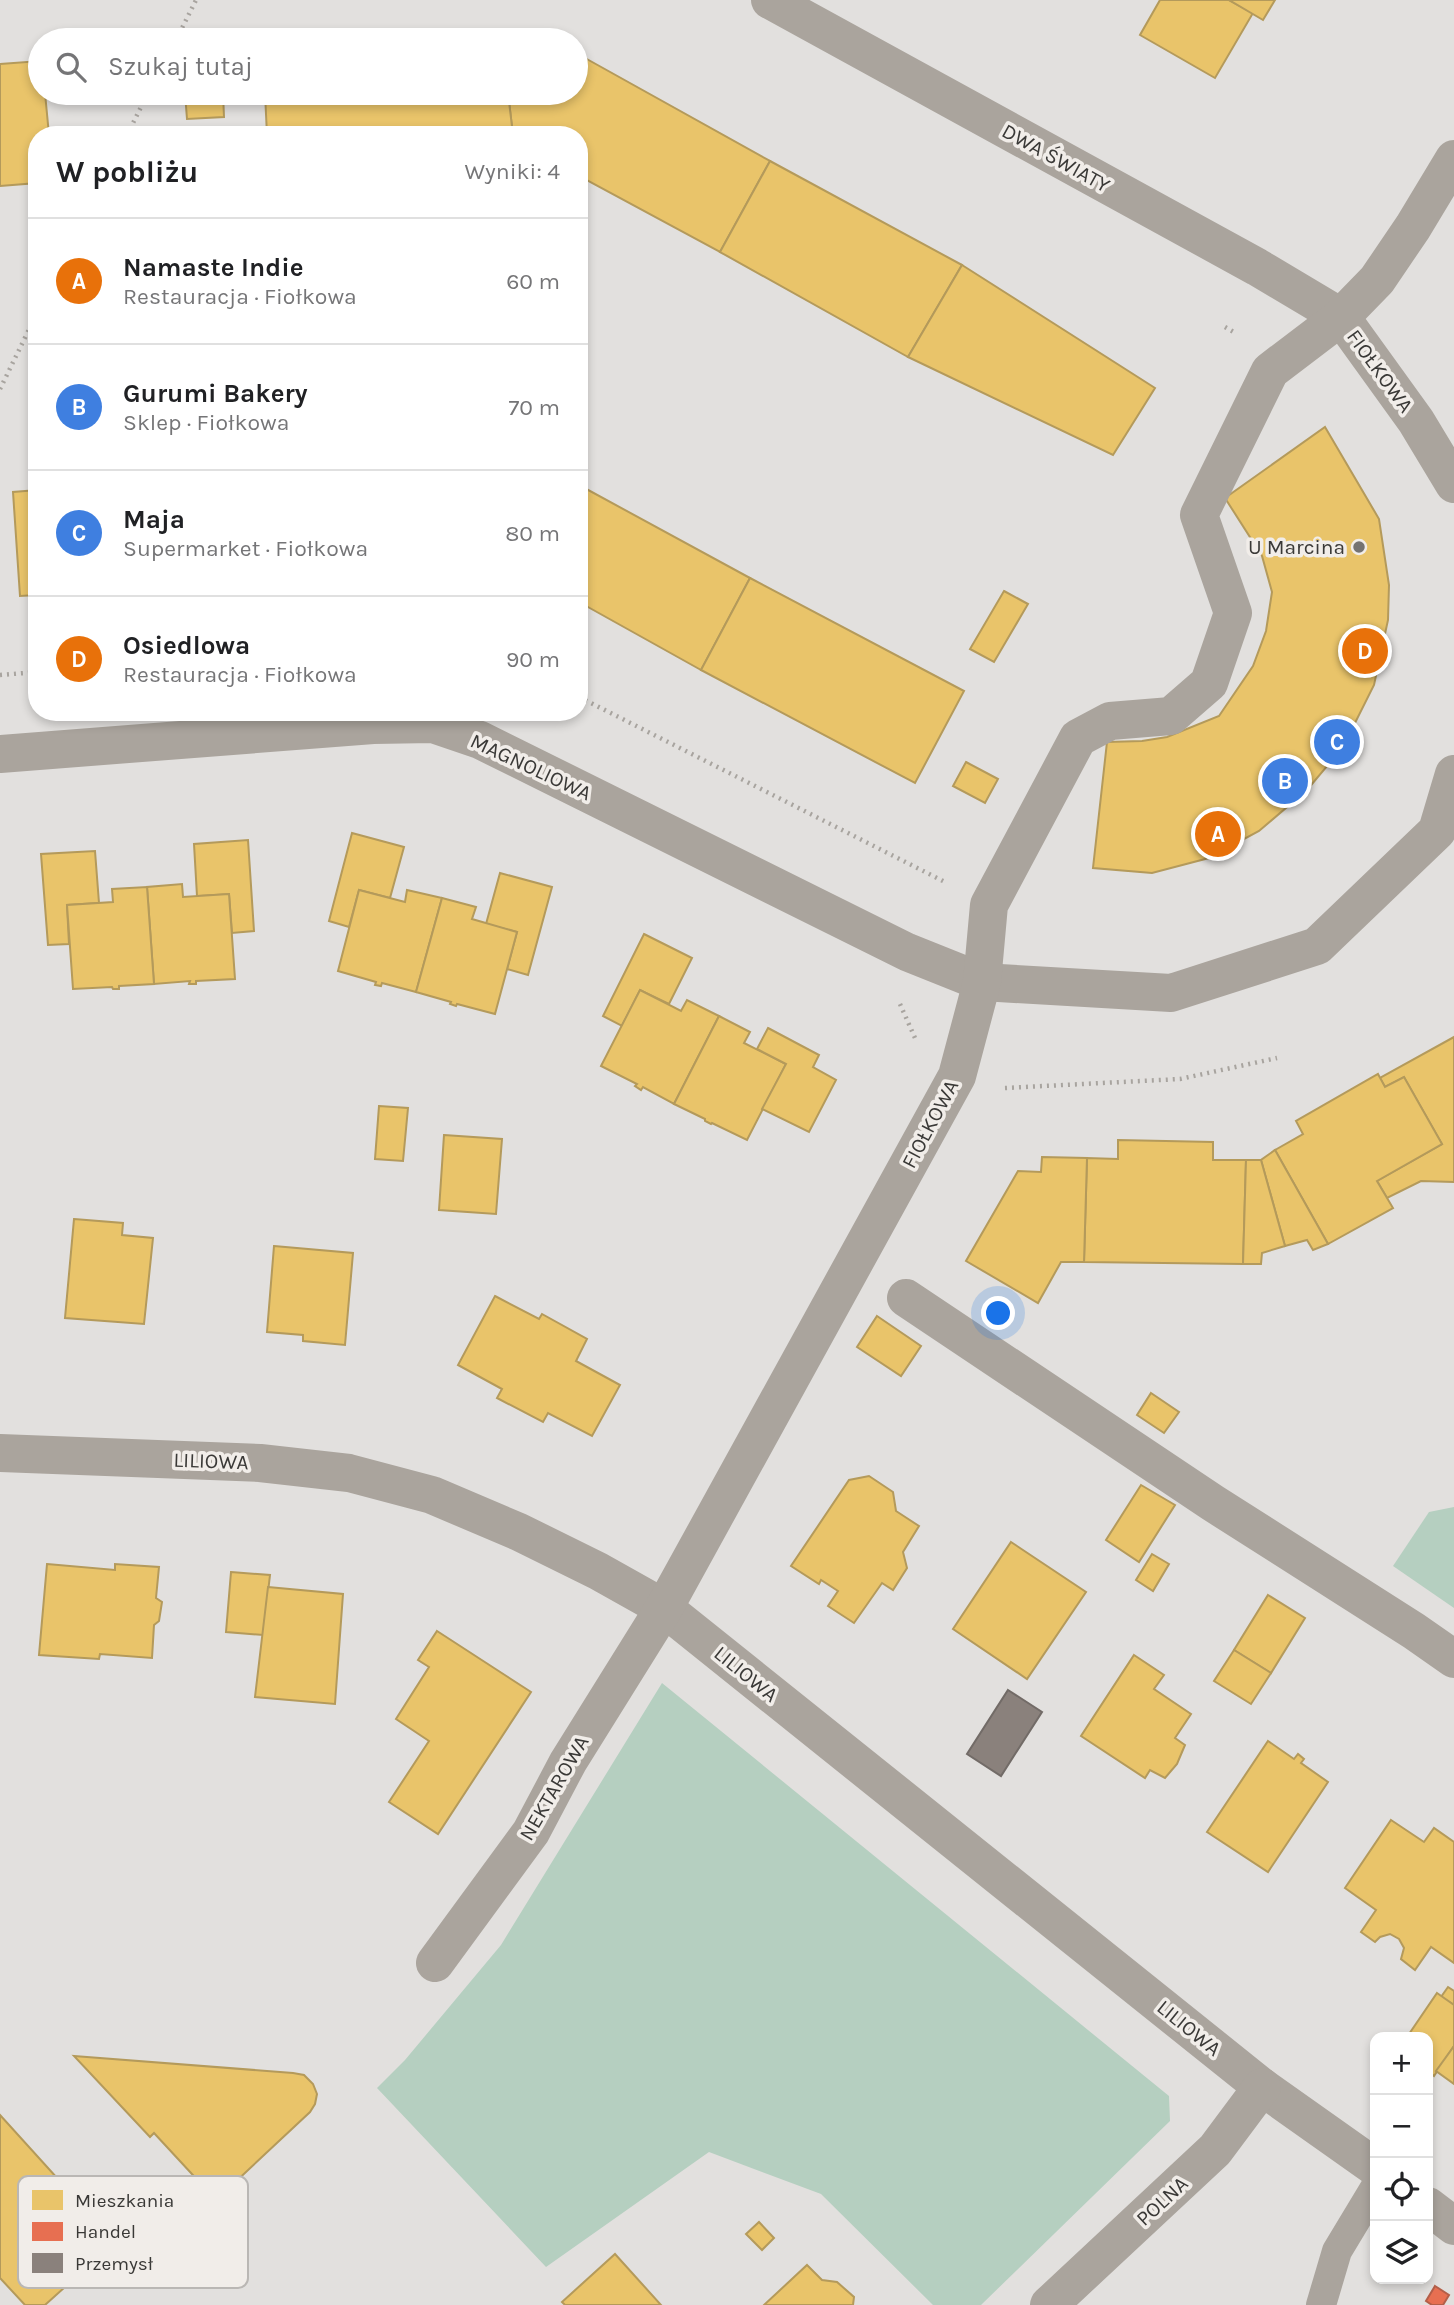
<!DOCTYPE html>
<html lang="pl">
<meta charset="utf-8">
<style>
body{margin:0;font-family:Karla,sans-serif;background:#f6f6f6;color:#202124}
.controls{position:absolute;right:21px;bottom:21px;display:grid;overflow:hidden;border-radius:14px;box-shadow:0 4px 10px #0003}
.controls button{width:63px;height:63px;display:grid;place-items:center;padding:0;border:0;border-bottom:2px solid #e0e0e0;background:#fff;color:#202124;font:35px sans-serif}
.you{position:absolute;left:999px;top:1314px;width:24px;height:24px;margin:-18px;border:5px solid #fff;border-radius:50%;background:#1a73e8;box-shadow:0 0 0 10px #1a73e833}
.badge{display:grid;place-items:center;width:46px;height:46px;border-radius:50%;background:#db2777;color:#fff;font-size:23px;font-weight:700}
.pin{position:absolute;translate:-50% -50%;border:4px solid #fff;box-shadow:0 2px 7px #0006}
.list{margin:0;padding:0;list-style:none}
h2{display:flex;justify-content:space-between;align-items:center;height:91px;margin:0;padding:0 28px;font-size:30px}
h2 small{font-size:23px;font-weight:400;color:#757577}
.list li{display:grid;grid-template-columns:46px 1fr auto;gap:21px;align-items:center;box-sizing:border-box;height:126px;padding:0 28px;border-top:2px solid #e0e0e0}
.list b{display:block;font-size:26px;white-space:nowrap}
.list p{margin:0;font-size:23px;white-space:nowrap;color:#757577}
.list em{font-size:23px;font-style:normal;color:#757577}
.icon{flex:none;width:38px;height:38px;fill:none;stroke:currentColor;stroke-width:2;stroke-linecap:round;stroke-linejoin:round}
.map{position:relative;flex:none;width:1454px;height:2305px;overflow:hidden}
.search{position:absolute;background:#fff;box-shadow:0 4px 10px #0003;left:28px;top:28px;width:560px;height:77px;display:flex;align-items:center;gap:18px;box-sizing:border-box;padding:0 24px;border-radius:38px;color:#757577;font-size:26px}
.panel{position:absolute;background:#fff;box-shadow:0 4px 10px #0003;left:28px;top:126px;width:560px;height:595px;border-radius:28px}
.map>svg:first-child{display:block}
.green{fill:#b5cfc0}
.homes{fill:#e9c46a;stroke:#b49a5b;stroke-width:2}
.shops{fill:#e76f51;stroke:#b35f49;stroke-width:2}
.industry{fill:#8a817c;stroke:#726b67;stroke-width:2}
.lines{fill:none;stroke-linecap:round;stroke-linejoin:round}
.path{stroke:#a8a49f;stroke-width:4.5;stroke-dasharray:2 5;stroke-linecap:butt}
.service{stroke:#aaa49d;stroke-width:30}
.minor{stroke:#aaa49d;stroke-width:38}
.poi-dot{fill:#757371;stroke:#f1ede9;stroke-width:2.5}
.labels{text-anchor:middle;stroke-width:7;stroke-linejoin:round;paint-order:stroke}
.street-label{font-size:21px;fill:#3a3937;stroke:#f1ede9}
.poi-label{font-size:21px;fill:#3a3937;stroke:#f1ede9;text-anchor:end}
.key{fill:#f1ede9;stroke:#bab7b4;stroke-width:2}
.key-label{font-size:19px;fill:#3a3937}
</style>
<div class="map">
<svg width="1454" height="2305" viewBox="0 0 1454 2305">
<rect width="100%" height="100%" fill="#e2e0de"/>
<g class="green">
<path d="M1454,1507V1608L1393,1566L1429,1512Z"/>
<path d="M662,1683L1169,2096L1170,2121L981,2305H933L821,2194L709,2152L546,2267L377,2088L405,2060L501,1945Z"/>
</g>
<g class="homes">
<path d="M1160,0H1229L1253,13L1215,78L1140,35Z"/>
<path d="M1229,0H1275L1263,20Z"/>
<path d="M450,35L451,40H408Z"/>
<path d="M576,53L770,161L720,252L579,176V135H513L508,93H576Z"/>
<path d="M40,61V93H45L49,135H37V183L0,186V64Z"/>
<path d="M185,93H223L224,117L187,119Z"/>
<path d="M265,93H508L513,135H267Z"/>
<path d="M770,161L962,265L908,357L720,252Z"/>
<path d="M962,265L1155,388L1113,455L908,357Z"/>
<path d="M1325,427L1379,519L1389,585L1388,620L1374,685L1343,747L1307,790L1259,831L1209,858L1152,873L1093,868L1107,742L1142,741L1167,737L1219,716L1253,666L1266,631L1272,592L1262,556L1225,498Z"/>
<path d="M579,485L750,578L701,670L579,602Z"/>
<path d="M37,490V595L20,596L13,492Z"/>
<path d="M750,578L964,691L915,783L701,670Z"/>
<path d="M1004,591L1028,604L994,662L970,649Z"/>
<path d="M966,762L998,779L985,803L953,786Z"/>
<path d="M352,833L404,847L390,898L359,890L349,927L329,921Z"/>
<path d="M248,840L254,931L232,933L229,894L197,896L194,844Z"/>
<path d="M95,851L99,903L67,905L69,944L48,945L41,854Z"/>
<path d="M500,873L552,887L528,975L507,969L517,932L486,924Z"/>
<path d="M182,884L183,897L229,894L235,979L196,981V984H189L190,981L154,984L147,887Z"/>
<path d="M147,887L154,984L119,986V989H113L112,987L73,989L67,905L113,902L112,889Z"/>
<path d="M359,890L405,902L407,890L442,898L416,992L382,983L381,986L375,985L376,982L338,971Z"/>
<path d="M442,898L476,907L472,919L517,932L495,1014L457,1004L456,1006L450,1004L451,1002L416,992Z"/>
<path d="M644,934L692,958L669,1004L640,990L622,1026L603,1016Z"/>
<path d="M640,990L681,1011L687,1000L719,1016L674,1104L643,1087L641,1090L635,1086L637,1084L601,1066Z"/>
<path d="M719,1016L750,1032L744,1043L786,1064L747,1140L712,1123L711,1124L705,1121V1119L674,1104Z"/>
<path d="M768,1028L819,1055L813,1067L836,1080L809,1132L762,1109L786,1064L757,1049Z"/>
<path d="M1454,1037V1182L1421,1181L1387,1198L1377,1181L1442,1144L1404,1077L1385,1087L1380,1078Z"/>
<path d="M1378,1074L1385,1087L1404,1077L1442,1144L1377,1181L1393,1208L1328,1244L1275,1150L1303,1134L1296,1121Z"/>
<path d="M379,1106L408,1108L403,1161L375,1159Z"/>
<path d="M444,1135L502,1139L496,1214L439,1210Z"/>
<path d="M1118,1140L1213,1142V1160H1246L1243,1264L1084,1262L1087,1158L1118,1159Z"/>
<path d="M1275,1150L1328,1244L1313,1250L1307,1240L1285,1246L1261,1160Z"/>
<path d="M1042,1157L1087,1158L1084,1262H1061L1038,1303L966,1261L1018,1171L1041,1172Z"/>
<path d="M1246,1160H1261L1285,1246L1262,1253L1261,1264H1243Z"/>
<path d="M74,1219L123,1223L122,1235L153,1238L144,1324L65,1318Z"/>
<path d="M274,1246L353,1253L345,1345L303,1341V1335L267,1332Z"/>
<path d="M495,1296L539,1319L542,1314L587,1339L576,1361L620,1385L592,1436L548,1413L543,1422L497,1398L502,1389L458,1365Z"/>
<path d="M877,1316L921,1346L901,1376L857,1347Z"/>
<path d="M1151,1393L1179,1412L1164,1433L1137,1415Z"/>
<path d="M869,1476L893,1492L896,1511L919,1526L903,1552L907,1568L893,1590L882,1583L854,1623L828,1606L838,1591L821,1580L819,1584L791,1566L849,1480Z"/>
<path d="M1141,1485L1175,1505L1139,1562L1106,1540Z"/>
<path d="M1011,1542L1086,1592L1027,1679L953,1629Z"/>
<path d="M1152,1554L1169,1564L1153,1591L1136,1580Z"/>
<path d="M47,1564L115,1570V1564L159,1567L156,1598L162,1602L159,1621L154,1625L152,1658L100,1654L99,1659L39,1655Z"/>
<path d="M231,1572L270,1575L263,1635L226,1632Z"/>
<path d="M268,1587L343,1594L335,1704L255,1697Z"/>
<path d="M1268,1595L1305,1618L1271,1673L1234,1650Z"/>
<path d="M437,1631L531,1692L438,1834L389,1802L429,1741L396,1719L429,1667L418,1660Z"/>
<path d="M1234,1650L1271,1673L1251,1704L1214,1681Z"/>
<path d="M1134,1655L1164,1675L1154,1689L1191,1714L1175,1738L1185,1745L1177,1764L1165,1778L1150,1770L1145,1778L1081,1736Z"/>
<path d="M1268,1741L1294,1759L1298,1754L1304,1759L1301,1763L1328,1782L1268,1872L1207,1832Z"/>
<path d="M1391,1820L1424,1842L1434,1828L1454,1842V1963L1431,1947L1415,1970L1401,1959L1404,1948L1399,1939L1390,1934L1380,1937L1375,1942L1361,1932L1376,1910L1345,1888Z"/>
<path d="M1448,1987L1454,1991V2005L1441,1997Z"/>
<path d="M1437,1993L1454,2005V2046L1434,2076L1428,2071V2037H1407Z"/>
<path d="M1454,2046V2084L1436,2071Z"/>
<path d="M74,2056L293,2073L304,2075L313,2084L317,2094L315,2104L310,2112L216,2200L154,2133L150,2137Z"/>
<path d="M0,2115L115,2242L45,2305H25L0,2278Z"/>
<path d="M759,2222L774,2238L762,2250L746,2234Z"/>
<path d="M615,2254L661,2305H565L562,2302Z"/>
<path d="M807,2265L822,2280L837,2282L854,2297L853,2305H764Z"/>
</g>
<path class="shops" d="M1435,2286L1449,2295L1443,2305H1432L1426,2301Z"/>
<path class="industry" d="M1008,1690L1042,1712L1001,1776L967,1754Z"/>
<g class="lines">
<g class="path">
<path d="M176,40L196,0"/>
<path d="M127,135L148,93"/>
<path d="M1225,327L1237,334"/>
<path d="M0,389L37,313"/>
<path d="M0,675L37,672"/>
<path d="M579,697L945,882"/>
<path d="M900,1004L915,1038"/>
<path d="M1005,1088L1180,1079L1277,1058"/>
</g>
<path class="service" d="M1321,2305L1337,2251L1375,2188"/>
<g class="minor">
<path d="M770,0L1257,267L1341,317L1416,421L1454,484"/>
<path d="M0,754L373,725L433,724L480,740L907,952L982,982L1171,993L1317,946L1437,831L1454,774"/>
<path d="M906,1298L1213,1503L1414,1631L1454,1659"/>
<path d="M0,1453L260,1463L349,1473L432,1495L519,1532L598,1571L664,1608L1262,2087L1375,2167"/>
<path d="M435,1963L531,1832L568,1762L664,1608L957,1076L982,982L989,905L1078,738L1110,721L1171,716L1209,683L1233,613L1199,515L1270,371L1341,317L1377,280L1413,227L1454,159"/>
<path d="M1428,2206L1454,2226"/>
<path d="M1049,2305L1215,2150L1262,2087"/>
</g>
</g>
<circle class="poi-dot" cx="1359" cy="547" r="7"/>
<g class="labels">
<g class="street-label">
<text transform="translate(1056 158) rotate(29)" y="7">DWA ŚWIATY</text>
<text transform="translate(1380 371) rotate(54)" y="7">FIOŁKOWA</text>
<text transform="translate(531 767) rotate(25)" y="7">MAGNOLIOWA</text>
<text transform="translate(930 1124) rotate(-62)" y="7">FIOŁKOWA</text>
<text transform="translate(211 1461) rotate(2)" y="7">LILIOWA</text>
<text transform="translate(746 1674) rotate(39)" y="7">LILIOWA</text>
<text transform="translate(554 1788) rotate(-60)" y="7">NEKTAROWA</text>
<text transform="translate(1189 2028) rotate(39)" y="7">LILIOWA</text>
<text transform="translate(1162 2201) rotate(-43)" y="7">POLNA</text>
</g>
<g class="poi-label">
<text x="1345" y="554">U Marcina</text>
</g>
</g>
<rect x="18" y="2176" width="230" height="112" rx="10" class="key"/>
<rect x="32" y="2190" width="31" height="20" fill="#e9c46a"/>
<rect x="32" y="2222" width="31" height="19" fill="#e76f51"/>
<rect x="32" y="2253" width="31" height="20" fill="#8a817c"/>
<g class="key-label">
<text x="75" y="2207">Mieszkania</text>
<text x="75" y="2238">Handel</text>
<text x="75" y="2270">Przemysł</text>
</g>
</svg>
<div class="controls">
<button>+</button>
<button>−</button>
<button><svg class="icon" aria-label="locate" viewBox="0 0 24 24"><circle cx="12" cy="12" r="6"/><path d="M12 2v4M12 18v4M2 12h4M18 12h4"/></svg></button>
<button><svg class="icon" aria-label="layers" viewBox="0 0 24 24"><path d="M12 4l9 5-9 5-9-5zM3 14l9 5 9-5"/></svg></button>
</div>
<div class="you"></div>
<div class="pin badge" style="left:1218px;top:834px;background:#e8710a">A</div>
<div class="pin badge" style="left:1285px;top:781px;background:#3f7fe0">B</div>
<div class="pin badge" style="left:1337px;top:742px;background:#3f7fe0">C</div>
<div class="pin badge" style="left:1365px;top:651px;background:#e8710a">D</div>
<div class="search"><svg class="icon" aria-label="search" viewBox="0 0 24 24"><circle cx="10" cy="10" r="6"/><path d="M15 15l6 6"/></svg>Szukaj tutaj</div>
<section class="panel">
<h2>W pobliżu<small>Wyniki: 4</small></h2>
<ul class="list">
<li><span class="badge" style="background:#e8710a">A</span><div><b>Namaste Indie</b><p>Restauracja · Fiołkowa</p></div><em>60 m</em></li>
<li><span class="badge" style="background:#3f7fe0">B</span><div><b>Gurumi Bakery</b><p>Sklep · Fiołkowa</p></div><em>70 m</em></li>
<li><span class="badge" style="background:#3f7fe0">C</span><div><b>Maja</b><p>Supermarket · Fiołkowa</p></div><em>80 m</em></li>
<li><span class="badge" style="background:#e8710a">D</span><div><b>Osiedlowa</b><p>Restauracja · Fiołkowa</p></div><em>90 m</em></li>
</ul>
</section>
</div>
